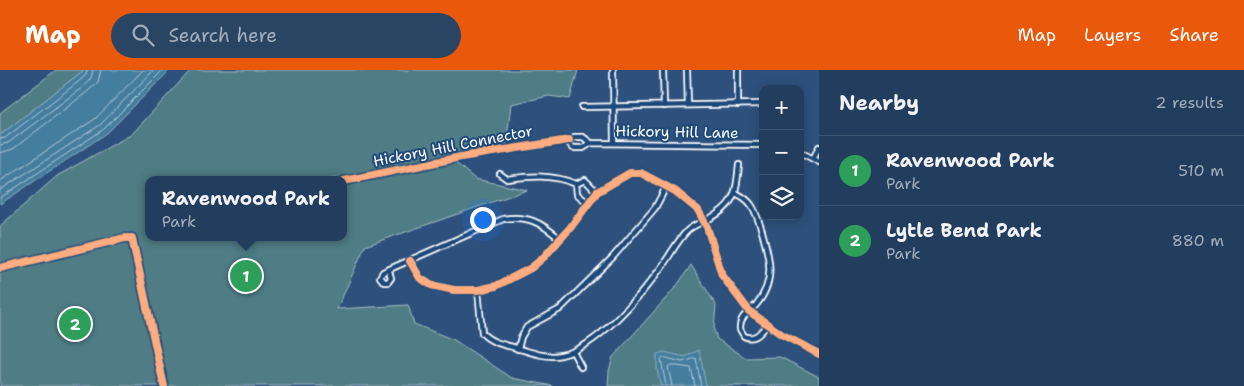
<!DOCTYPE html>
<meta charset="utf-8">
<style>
body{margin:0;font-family:"Shantell Sans",sans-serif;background:#2a4463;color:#f1f3f6}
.controls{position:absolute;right:15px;top:15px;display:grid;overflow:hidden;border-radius:10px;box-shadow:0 2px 12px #0003}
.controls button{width:45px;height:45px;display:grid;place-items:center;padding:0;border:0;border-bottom:1px solid #3f5672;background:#223d5d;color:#f1f3f6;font:25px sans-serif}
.you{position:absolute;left:482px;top:149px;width:18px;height:18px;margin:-12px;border:4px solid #fff;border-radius:50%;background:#1a73e8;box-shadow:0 0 0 8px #1a73e833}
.badge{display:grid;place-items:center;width:32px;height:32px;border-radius:50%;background:#ea580c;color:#fff;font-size:16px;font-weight:700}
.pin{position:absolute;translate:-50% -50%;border:2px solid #fff;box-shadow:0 1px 5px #0006}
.popup{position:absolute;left:145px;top:106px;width:202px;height:65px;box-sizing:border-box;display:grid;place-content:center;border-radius:10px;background:#223d5d;filter:drop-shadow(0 1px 4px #0005);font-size:16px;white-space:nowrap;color:#a2aebc}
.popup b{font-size:19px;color:#f1f3f6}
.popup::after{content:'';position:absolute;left:50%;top:100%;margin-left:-10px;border:10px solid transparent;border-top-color:#223d5d}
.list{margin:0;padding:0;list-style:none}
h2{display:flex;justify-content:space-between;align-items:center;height:65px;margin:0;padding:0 20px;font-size:21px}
h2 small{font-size:16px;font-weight:400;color:#a2aebc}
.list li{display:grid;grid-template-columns:32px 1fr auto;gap:15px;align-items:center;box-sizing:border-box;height:70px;padding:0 20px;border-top:1px solid #3f5672}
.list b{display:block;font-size:19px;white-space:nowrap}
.list p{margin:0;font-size:16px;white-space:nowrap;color:#a2aebc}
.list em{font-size:16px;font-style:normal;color:#a2aebc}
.icon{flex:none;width:28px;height:28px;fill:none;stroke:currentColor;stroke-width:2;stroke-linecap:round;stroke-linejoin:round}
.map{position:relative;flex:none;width:819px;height:316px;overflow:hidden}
header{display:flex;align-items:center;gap:30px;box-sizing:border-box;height:70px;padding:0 25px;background:#ea580c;color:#fff}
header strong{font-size:24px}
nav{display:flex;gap:28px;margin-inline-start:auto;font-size:18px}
.search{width:350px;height:45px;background:#2a4463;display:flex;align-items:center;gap:12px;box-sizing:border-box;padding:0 18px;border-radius:28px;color:#a2aebc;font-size:19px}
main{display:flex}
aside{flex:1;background:#223d5d}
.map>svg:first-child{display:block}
.green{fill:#4f7c85;stroke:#a7bec2}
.water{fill:#447d9e;stroke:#8fb1c5}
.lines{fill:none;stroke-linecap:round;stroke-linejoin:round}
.shore{stroke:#b4cbd8;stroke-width:1}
.minor-casing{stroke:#fff;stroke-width:8}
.minor{stroke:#1f4a7a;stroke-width:4.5}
.cycleway-casing{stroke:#1f4a7a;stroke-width:11}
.cycleway{stroke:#ffac80;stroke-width:8}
.labels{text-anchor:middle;stroke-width:4;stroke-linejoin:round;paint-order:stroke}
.street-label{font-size:15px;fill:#fff;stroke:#1f4a7a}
</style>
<header>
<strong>Map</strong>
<div class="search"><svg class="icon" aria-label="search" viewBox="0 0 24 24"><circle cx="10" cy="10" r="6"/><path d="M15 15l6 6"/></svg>Search here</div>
<nav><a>Map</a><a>Layers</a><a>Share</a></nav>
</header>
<main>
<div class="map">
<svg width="819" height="316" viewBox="0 0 819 316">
<rect width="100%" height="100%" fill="#2d517c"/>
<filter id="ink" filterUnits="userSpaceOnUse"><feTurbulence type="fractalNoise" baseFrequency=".02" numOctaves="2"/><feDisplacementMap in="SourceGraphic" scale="10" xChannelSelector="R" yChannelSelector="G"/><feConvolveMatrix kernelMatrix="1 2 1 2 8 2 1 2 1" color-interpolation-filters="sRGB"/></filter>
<g filter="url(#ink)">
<g class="green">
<path d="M56,0H84L0,65V43Z"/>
<path d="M191,0H578L570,29L549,26L511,34L506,76L327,110H148V167H344V111L445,90H452L475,109L527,120L365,176L337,239L408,235L414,254L454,270L512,308L553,316H0V156L57,106L132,64Z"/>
<path d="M691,195L716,235L714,260L717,269L746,288L780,287L819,307V316H608L609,301L613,287L676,217Z"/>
</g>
<g class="water">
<path d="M84,0H170L107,63L0,134V65Z"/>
<path d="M699,280L706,316H661L657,300V284L664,282L685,287Z"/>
</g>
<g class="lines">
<g class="shore">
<path d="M0,69L5,68L78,12L86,5L87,0"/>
<path d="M0,75L8,73L83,17L91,8L93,0"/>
<path d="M0,83L13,79L87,22L98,12L101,0"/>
<path d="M0,111L95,49L143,0"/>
<path d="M0,120L100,55L154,0"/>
<path d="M0,128L104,59L163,0"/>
<path d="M666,316L661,289L663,287L682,292L696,288L701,316"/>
<path d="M672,316L668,297L670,295L691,298L695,316"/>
</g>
<g class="minor-casing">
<g id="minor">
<path d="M613,0L614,73"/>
<path d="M663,0L664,36"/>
<path d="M687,0L688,35"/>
<path d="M738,0V35"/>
<path d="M582,37L763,34"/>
<path d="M591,73L583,78H573L568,72L574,67H583L591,73L763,75"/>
<path d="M800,82L819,92"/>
<path d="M813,89L819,77"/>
<path d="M500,104L507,109C532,106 552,104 576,114"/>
<path d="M735,123C753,130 755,141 761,158C769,186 777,210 756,235C749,242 739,247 740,259L744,266C755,271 760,263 767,255"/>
<path d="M588,133L577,124L576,114L585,110L597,122"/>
<path d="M410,191L420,208L431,215L454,220H478L496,216L531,198L544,187L570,158L597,122L630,103H641L675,121L698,140L707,157L722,205L749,241L781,264L819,284"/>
<path d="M389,201L391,208L388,212H384L380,207L383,202L503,149C528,145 542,153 560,169"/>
<path d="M478,220L482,263C492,274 507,275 520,279C533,283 547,288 561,285C596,279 643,223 663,195C671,184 677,171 687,161C693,155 700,153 707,150C735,136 736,124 739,95"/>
<path d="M518,279L521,267L527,257L560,239L612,188L655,138L666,117"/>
<path d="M573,282L581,297"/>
</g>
</g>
<use href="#minor" class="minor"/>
<g class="cycleway-casing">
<g id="cycleway">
<path d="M344,111L461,87L569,70"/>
<path d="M410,191L420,208L431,215L454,220H478L496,216L531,198L544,187L570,158L597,122L630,103H641L675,121L698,140L707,157L722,205L749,241L781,264L819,284"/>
<path d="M0,198L125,168H132L164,316"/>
</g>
</g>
<use href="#cycleway" class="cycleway"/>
</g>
</g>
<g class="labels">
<g class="street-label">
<text transform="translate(677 62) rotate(1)" y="5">Hickory Hill Lane</text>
<text transform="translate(453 76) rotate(-11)" y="5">Hickory Hill Connector</text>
</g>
</g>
</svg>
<div class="controls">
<button>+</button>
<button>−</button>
<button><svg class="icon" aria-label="layers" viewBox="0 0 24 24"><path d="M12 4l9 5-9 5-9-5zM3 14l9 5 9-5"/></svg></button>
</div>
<div class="you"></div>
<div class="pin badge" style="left:246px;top:206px;background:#2e9e5b">1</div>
<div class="popup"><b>Ravenwood Park</b>Park</div>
<div class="pin badge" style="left:75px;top:254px;background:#2e9e5b">2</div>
</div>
<aside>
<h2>Nearby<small>2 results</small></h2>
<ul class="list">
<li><span class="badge" style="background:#2e9e5b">1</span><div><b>Ravenwood Park</b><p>Park</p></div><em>510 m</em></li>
<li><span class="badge" style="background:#2e9e5b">2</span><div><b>Lytle Bend Park</b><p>Park</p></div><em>880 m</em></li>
</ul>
</aside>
</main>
